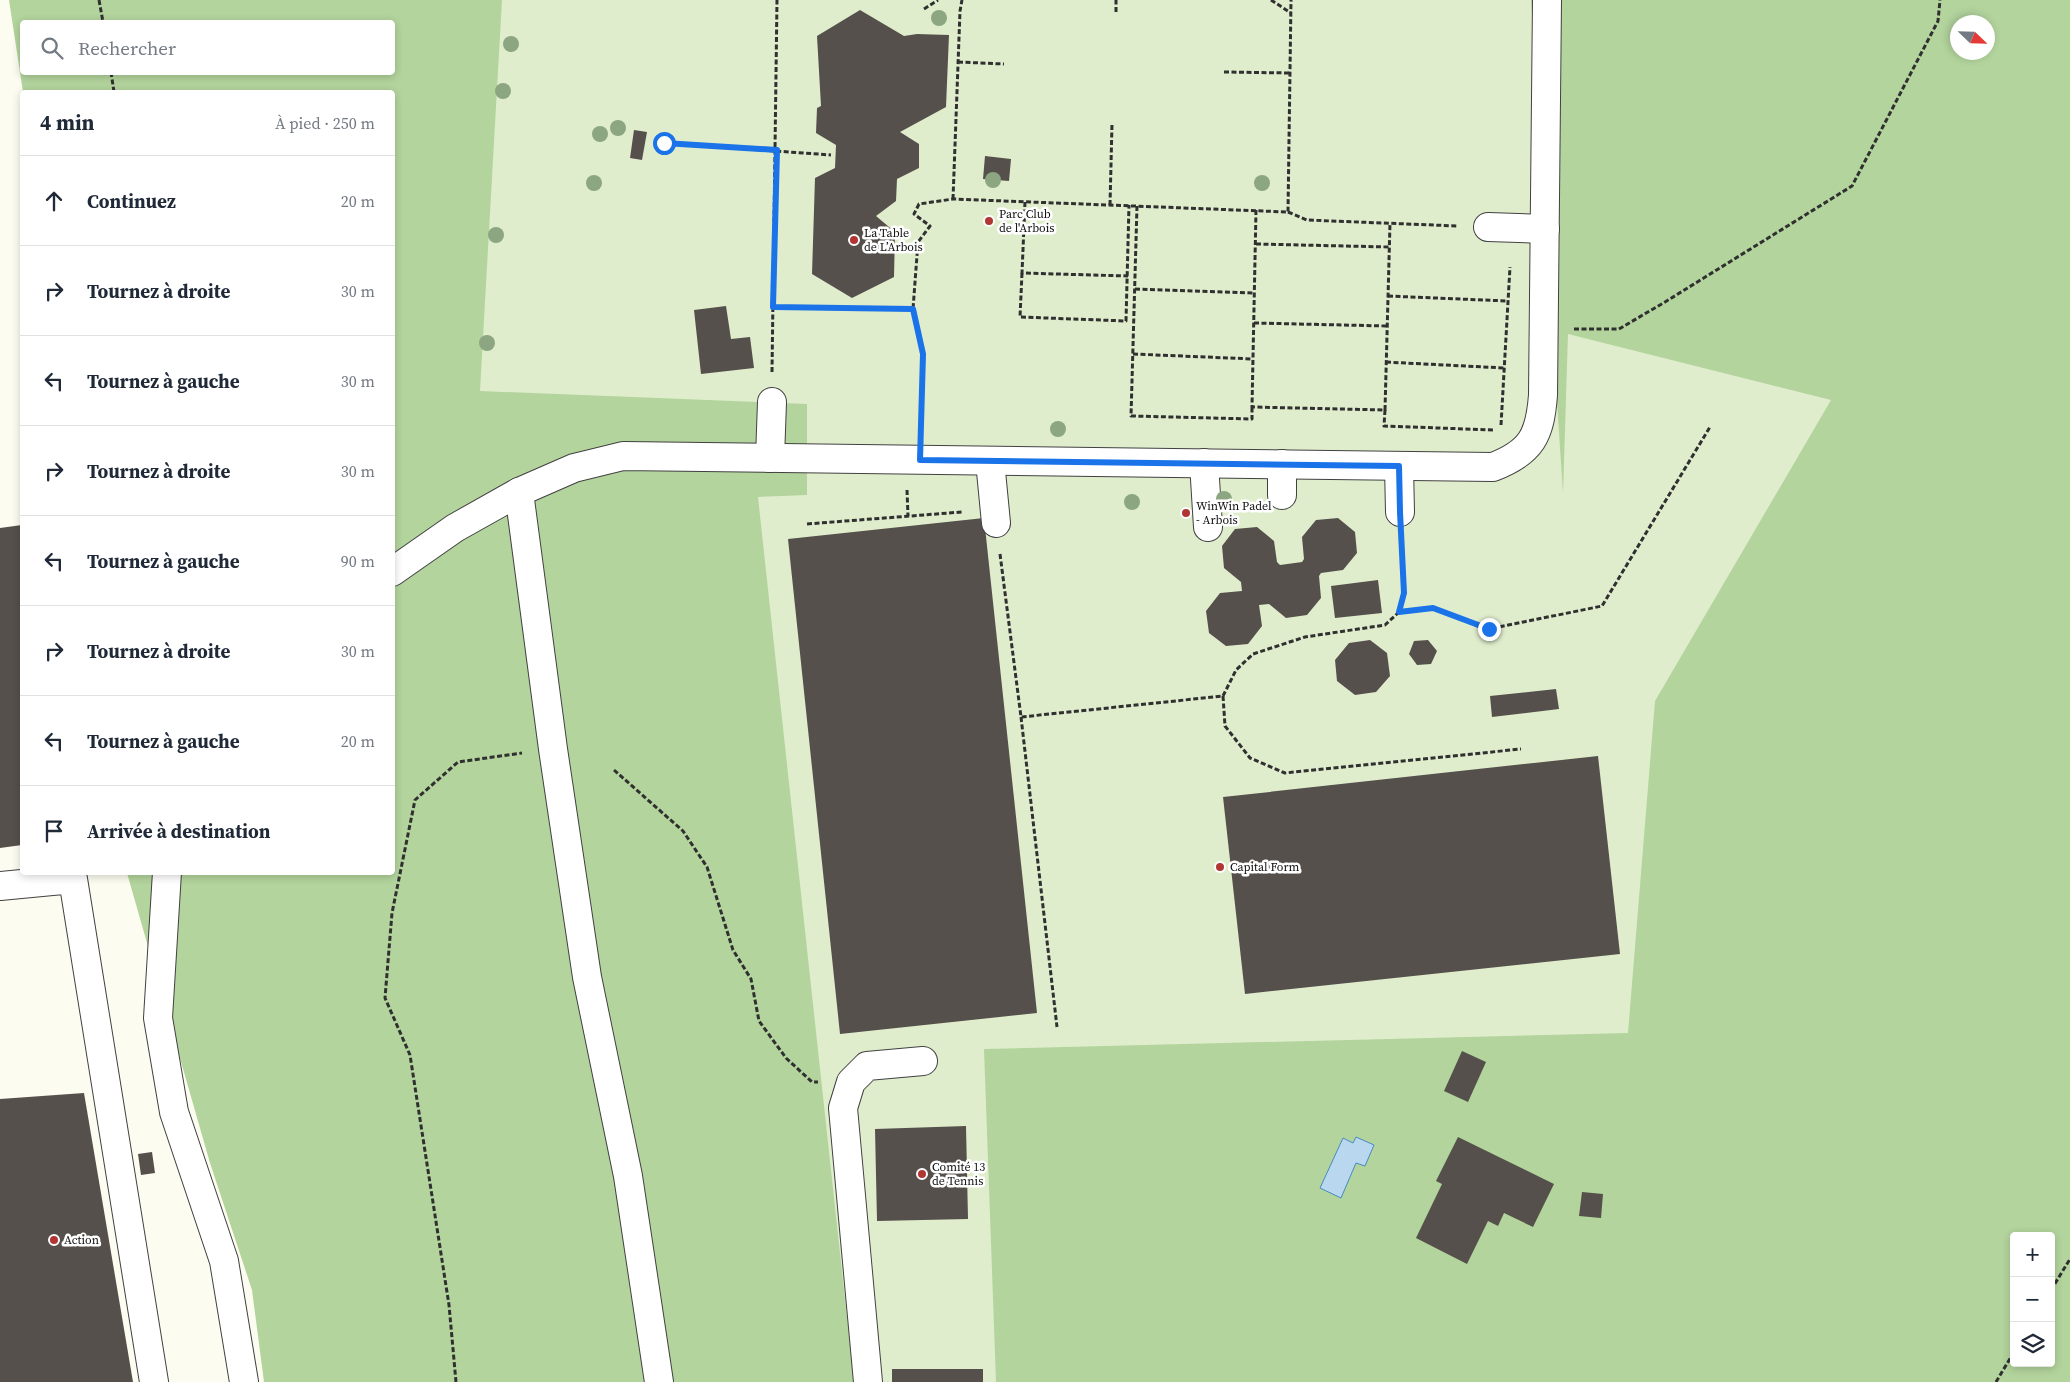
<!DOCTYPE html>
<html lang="fr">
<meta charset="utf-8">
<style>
body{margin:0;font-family:"Source Serif 4",serif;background:#f2f2f3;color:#1f2937}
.controls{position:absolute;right:15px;bottom:15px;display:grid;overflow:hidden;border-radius:5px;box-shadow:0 2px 8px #0003}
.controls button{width:45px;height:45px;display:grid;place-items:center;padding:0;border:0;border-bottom:1px solid #e0e1e3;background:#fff;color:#1f2937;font:25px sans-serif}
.compass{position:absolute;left:1950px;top:15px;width:45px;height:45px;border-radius:50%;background:#fff;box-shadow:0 2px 8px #0003;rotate:113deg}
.stop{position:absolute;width:15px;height:15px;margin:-11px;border:4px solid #1a73e8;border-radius:50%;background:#fff}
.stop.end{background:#1a73e8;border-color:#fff;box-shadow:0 1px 5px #0008}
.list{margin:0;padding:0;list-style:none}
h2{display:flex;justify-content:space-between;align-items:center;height:65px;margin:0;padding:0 20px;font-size:21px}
h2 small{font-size:16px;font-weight:400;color:#747a83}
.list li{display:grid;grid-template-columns:32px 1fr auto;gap:15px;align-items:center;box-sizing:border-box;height:90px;padding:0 20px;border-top:1px solid #e0e1e3}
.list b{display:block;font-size:19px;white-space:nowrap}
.list em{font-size:16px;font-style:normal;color:#747a83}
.icon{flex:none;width:28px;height:28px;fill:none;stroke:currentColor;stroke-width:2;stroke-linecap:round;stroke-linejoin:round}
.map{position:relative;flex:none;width:2070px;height:1382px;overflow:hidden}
.search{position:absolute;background:#fff;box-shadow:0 2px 8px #0003;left:20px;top:20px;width:375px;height:55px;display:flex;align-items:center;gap:12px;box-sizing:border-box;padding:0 18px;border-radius:5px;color:#747a83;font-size:19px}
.panel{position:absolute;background:#fff;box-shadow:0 2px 8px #0003;left:20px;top:90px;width:375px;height:785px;border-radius:5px}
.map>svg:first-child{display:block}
.forest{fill:#b3d49d;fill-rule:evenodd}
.pitch{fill:#e0edcd}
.water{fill:#b9d8f0;stroke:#4889c0}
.building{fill:#55504b}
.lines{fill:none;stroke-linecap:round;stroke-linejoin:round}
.minor-casing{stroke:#414141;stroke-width:30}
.path{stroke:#303030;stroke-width:3;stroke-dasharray:5 2.5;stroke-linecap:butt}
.minor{stroke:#fff;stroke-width:28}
.tree{fill:#8ba680}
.route{stroke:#1a73e8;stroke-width:6}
.poi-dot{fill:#b03533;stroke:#fff;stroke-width:2}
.labels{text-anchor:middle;stroke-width:5;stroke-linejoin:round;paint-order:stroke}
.poi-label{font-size:12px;fill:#0e0e0e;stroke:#fff;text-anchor:start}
</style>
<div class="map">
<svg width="2070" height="1382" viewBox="0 0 2070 1382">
<rect width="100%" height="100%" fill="#fdfcf0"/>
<path class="forest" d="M9,0H2070V1382H264L252,1290L210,1163L127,873L392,872V92H23ZM22,22H392V72H22ZM1958,22H1988V52H1958ZM2014,1236H2051V1363H2014Z"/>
<path class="pitch" d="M502,0H1531L1563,494L1568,334L1831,400L1655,701L1628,1033L984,1049L996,1382H854L758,497L807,495V404L480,391Z"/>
<path class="water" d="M1356,1137L1374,1145L1365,1166L1356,1163L1341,1198L1320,1188L1343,1138L1353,1143Z"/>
<g class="building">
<path d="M860,10L904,36L917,34L949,35L946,107L900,132L919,144V168L897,179L896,201L876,216L895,232L894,277L852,298L812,274L815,178L835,168L836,145L816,133L817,108L821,106L817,36Z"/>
<path d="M634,130L647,132L642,160L630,158Z"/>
<path d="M985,156L1011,159L1009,181L983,179Z"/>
<path d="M726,306L731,339L750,337L754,368L701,374L694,310Z"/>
<path d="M984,518L1037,1013L840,1034L788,539Z"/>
<path d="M1338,518L1355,532L1357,553L1343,570L1321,573L1319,576L1321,598L1307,615L1286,618L1269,604L1259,605L1262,626L1248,644L1226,646L1209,633L1206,611L1220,593L1242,591L1241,582L1224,568L1222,546L1235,529L1257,527L1274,541L1277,562L1280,565L1302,562L1304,559L1302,537L1316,520Z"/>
<path d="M22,525V845L0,848V528Z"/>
<path d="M1378,580L1382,613L1335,618L1331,586Z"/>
<path d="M1370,640L1387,653L1390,676L1376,692L1355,695L1337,681L1335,660L1349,643Z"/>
<path d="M1428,640L1437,651L1431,664L1417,665L1409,654L1414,641Z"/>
<path d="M1556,689L1559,709L1492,717L1490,696Z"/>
<path d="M1598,756L1620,954L1245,994L1223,797Z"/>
<path d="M1462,1051L1486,1062L1468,1102L1444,1091Z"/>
<path d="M84,1093L133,1382H0V1099Z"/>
<path d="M966,1126L968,1219L877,1221L875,1129Z"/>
<path d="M1458,1137L1554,1184L1533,1227L1504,1213L1498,1226L1488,1221L1467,1264L1416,1238L1442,1184L1436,1181Z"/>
<path d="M152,1152L155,1173L141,1175L138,1154Z"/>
<path d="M1582,1192L1603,1194L1601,1218L1579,1216Z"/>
<rect x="892" y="1369" width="91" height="13"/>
</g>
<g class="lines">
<g class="minor-casing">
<g id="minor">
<path d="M1488,227L1545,229"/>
<path d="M770,458L772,402"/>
<path d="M990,461L996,523"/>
<path d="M1204,463L1208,527"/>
<path d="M1282,464V495"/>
<path d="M1399,466L1400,512"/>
<path d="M519,492L553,749L587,977L628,1176L659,1382"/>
<path d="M392,572L455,528L519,492L574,468L623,456L1493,467C1532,452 1540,435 1543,395L1547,0"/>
<path d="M167,872L158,1018L174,1112L224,1261L244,1382"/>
<path d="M0,886L73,879L154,1382"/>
<path d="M868,1382L843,1108L851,1082L867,1066L923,1061"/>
</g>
</g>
<g class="path">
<path d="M99,0L103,22"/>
<path d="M1271,0L1291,13"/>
<path d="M924,9L938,0"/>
<path d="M1116,12V0"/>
<path d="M958,62L1004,64"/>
<path d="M111,72L114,92"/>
<path d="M1224,72L1290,73"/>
<path d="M664,143L831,155"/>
<path d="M953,199L960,11L962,0"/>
<path d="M1025,202L1022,273L1128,276"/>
<path d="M1110,205L1112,124"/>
<path d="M1137,206L1131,416L1252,419V407"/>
<path d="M1256,210L1252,407L1385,410L1390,223"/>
<path d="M1288,212L1307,220L1457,226"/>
<path d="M1256,244L1389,247"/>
<path d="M1022,273L1020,317L1126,321L1129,205"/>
<path d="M1135,289L1255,293"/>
<path d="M1388,296L1507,301"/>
<path d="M774,307L913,309"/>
<path d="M1254,323L1387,326"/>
<path d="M1574,329H1619L1665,302L1852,186L1938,21L1940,0"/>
<path d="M1133,354L1253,359"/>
<path d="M1386,362L1504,368"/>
<path d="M772,372L777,0"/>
<path d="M1385,410L1384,426L1493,430"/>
<path d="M1501,425L1510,267"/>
<path d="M921,427L923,354L913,309L918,242L930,226L914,214L919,204L953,199L1288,212L1291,0"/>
<path d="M907,490L908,516"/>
<path d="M807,524L962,512"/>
<path d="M1000,554L1021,717L1223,696L1236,670L1253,654L1305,637L1385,625L1399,612L1404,593L1401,544"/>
<path d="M1399,612L1433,608L1489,629L1602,606L1710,427"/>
<path d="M1223,696L1225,726L1250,758L1285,773L1521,749"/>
<path d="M1021,717L1057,1027"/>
<path d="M614,770L683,831L707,867L733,950L751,979L759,1021L786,1058L812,1082H818"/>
<path d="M2051,1290L2070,1259"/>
<path d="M456,1382L449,1305L410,1055L385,998L392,913L415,800L458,762L522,753"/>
<path d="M1996,1382L2014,1352"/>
</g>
<use href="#minor" class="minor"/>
</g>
<g class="tree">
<circle cx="939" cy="18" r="8"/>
<circle cx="511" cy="44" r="8"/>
<circle cx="503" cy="91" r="8"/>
<circle cx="618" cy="128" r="8"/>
<circle cx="600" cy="134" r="8"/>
<circle cx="993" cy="180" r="8"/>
<circle cx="594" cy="183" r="8"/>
<circle cx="1262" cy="183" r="8"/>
<circle cx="496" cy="235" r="8"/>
<circle cx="487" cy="343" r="8"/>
<circle cx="1058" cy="429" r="8"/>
<circle cx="1224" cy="499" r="8"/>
<circle cx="1132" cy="502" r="8"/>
</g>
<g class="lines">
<path class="route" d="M664,143L777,150L773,307L913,309L923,354L920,460L1399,466L1400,512L1404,593L1399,612L1433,608L1489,629"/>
</g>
<g class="poi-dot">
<circle cx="989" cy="221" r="5"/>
<circle cx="854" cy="240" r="5"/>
<circle cx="1186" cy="513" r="5"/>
<circle cx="1220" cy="867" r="5"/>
<circle cx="922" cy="1174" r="5"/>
<circle cx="54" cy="1240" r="5"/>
</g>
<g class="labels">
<g class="poi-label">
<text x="999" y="218">Parc Club<tspan x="999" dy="14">de l'Arbois</tspan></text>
<text x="864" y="237">La Table<tspan x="864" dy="14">de L’Arbois</tspan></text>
<text x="1196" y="510">WinWin Padel<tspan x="1196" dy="14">- Arbois</tspan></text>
<text x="1230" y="871">Capital Form</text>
<text x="932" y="1171">Comité 13<tspan x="932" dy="14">de Tennis</tspan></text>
<text x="64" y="1244">Action</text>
</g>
</g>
</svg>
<div class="controls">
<button>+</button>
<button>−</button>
<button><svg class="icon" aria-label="layers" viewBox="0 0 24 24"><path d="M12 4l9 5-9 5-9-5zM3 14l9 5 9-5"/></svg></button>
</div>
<svg class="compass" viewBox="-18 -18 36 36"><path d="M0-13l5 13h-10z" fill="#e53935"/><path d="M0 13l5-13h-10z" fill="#747a83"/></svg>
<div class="stop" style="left:664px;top:143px"></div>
<div class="stop end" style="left:1489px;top:629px"></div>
<div class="search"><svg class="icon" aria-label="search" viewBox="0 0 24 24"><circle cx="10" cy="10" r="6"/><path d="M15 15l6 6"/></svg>Rechercher</div>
<section class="panel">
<h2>4 min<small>À pied · 250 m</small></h2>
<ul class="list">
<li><svg class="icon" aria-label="ahead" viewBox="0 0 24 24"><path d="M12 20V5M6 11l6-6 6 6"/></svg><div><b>Continuez</b></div><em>20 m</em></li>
<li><svg class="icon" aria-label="right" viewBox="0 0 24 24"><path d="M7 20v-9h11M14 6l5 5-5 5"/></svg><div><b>Tournez à droite</b></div><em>30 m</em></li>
<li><svg class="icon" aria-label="left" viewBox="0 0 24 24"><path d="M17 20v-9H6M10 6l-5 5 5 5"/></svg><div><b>Tournez à gauche</b></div><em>30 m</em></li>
<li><svg class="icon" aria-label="right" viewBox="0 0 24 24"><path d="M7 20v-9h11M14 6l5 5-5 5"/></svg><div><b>Tournez à droite</b></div><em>30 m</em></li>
<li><svg class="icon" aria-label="left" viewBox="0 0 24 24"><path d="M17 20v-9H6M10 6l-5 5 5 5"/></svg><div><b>Tournez à gauche</b></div><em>90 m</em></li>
<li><svg class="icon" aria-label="right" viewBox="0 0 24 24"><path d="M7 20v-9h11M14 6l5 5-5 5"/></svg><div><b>Tournez à droite</b></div><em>30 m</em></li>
<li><svg class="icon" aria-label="left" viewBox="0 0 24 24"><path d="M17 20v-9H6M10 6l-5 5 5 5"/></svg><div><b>Tournez à gauche</b></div><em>20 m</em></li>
<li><svg class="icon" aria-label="arrive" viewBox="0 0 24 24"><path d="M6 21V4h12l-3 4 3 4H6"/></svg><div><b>Arrivée à destination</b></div></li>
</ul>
</section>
</div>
